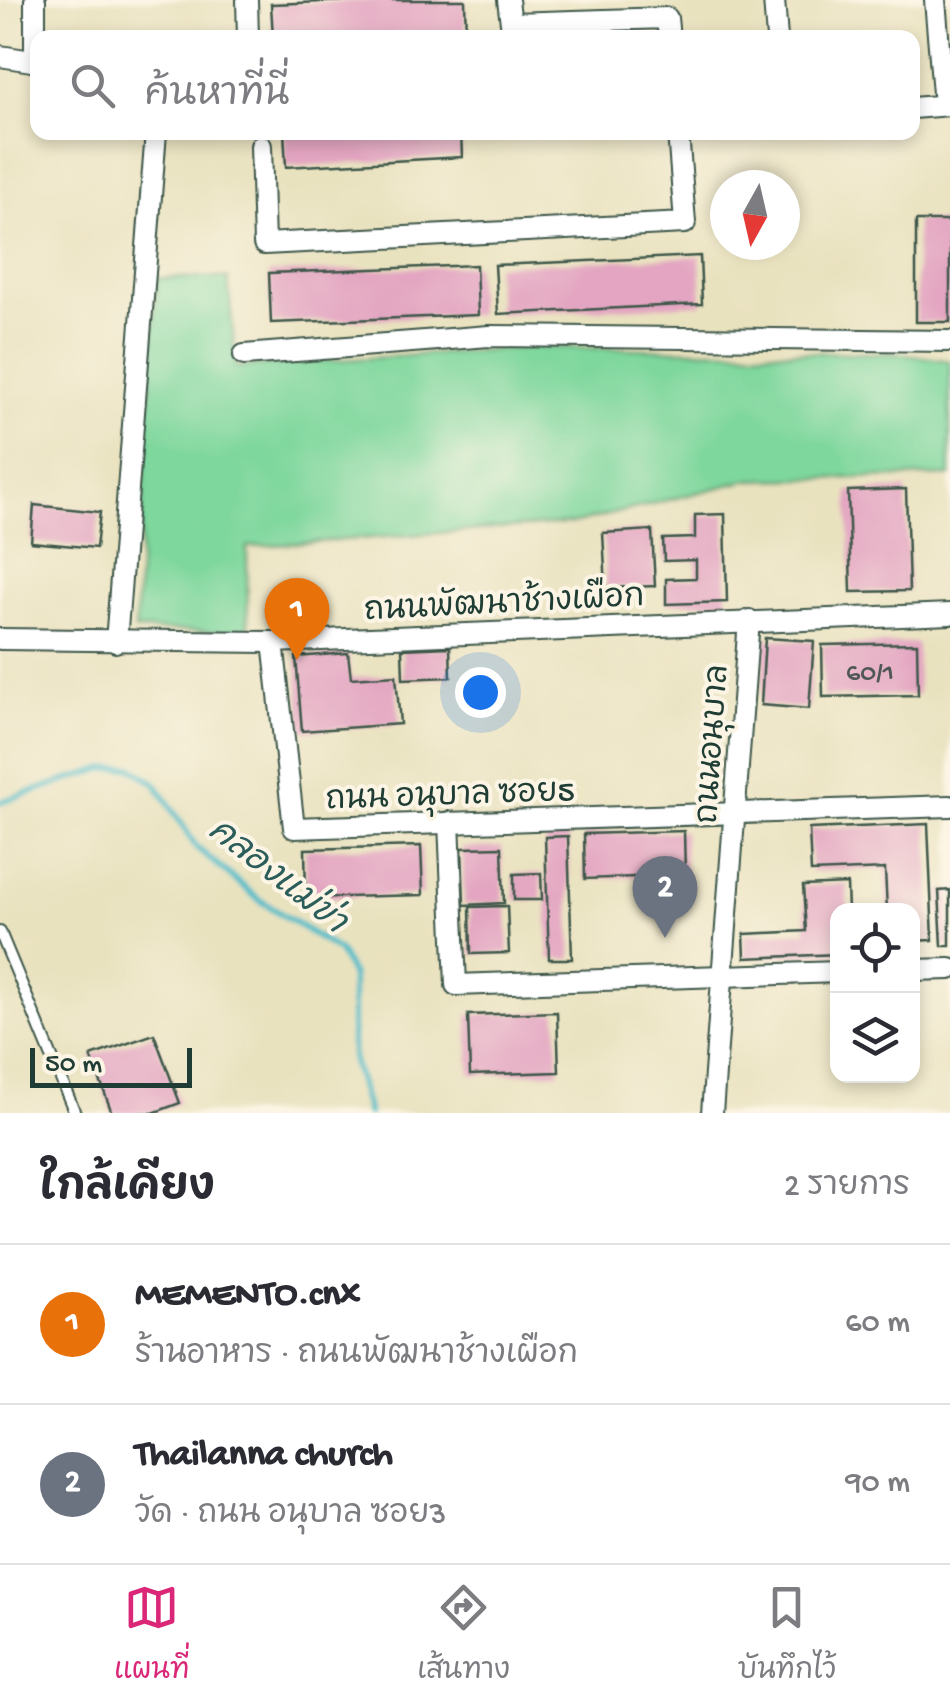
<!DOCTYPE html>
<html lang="th">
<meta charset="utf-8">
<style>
body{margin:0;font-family:"Gochi Hand","Playpen Sans Thai",sans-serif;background:#f2f2f3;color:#2b2b33}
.controls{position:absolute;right:30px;bottom:30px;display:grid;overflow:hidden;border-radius:20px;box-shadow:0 5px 15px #0003}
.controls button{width:90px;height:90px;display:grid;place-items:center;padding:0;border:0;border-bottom:2px solid #e1e1e2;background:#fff;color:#2b2b33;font:50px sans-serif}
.compass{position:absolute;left:710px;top:170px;width:90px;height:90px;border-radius:50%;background:#fff;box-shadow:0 5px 15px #0003;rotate:188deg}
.scale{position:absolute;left:30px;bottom:25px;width:162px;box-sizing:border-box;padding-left:10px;border:5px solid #1f3d34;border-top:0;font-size:28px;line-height:35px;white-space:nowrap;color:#1f3d34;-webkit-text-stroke:8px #fcf5e5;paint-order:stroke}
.you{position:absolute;left:480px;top:692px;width:35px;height:35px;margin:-25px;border:8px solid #fff;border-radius:50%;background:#1a73e8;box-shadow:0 0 0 15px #1a73e833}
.badge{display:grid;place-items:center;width:65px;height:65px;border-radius:50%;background:#db2777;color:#fff;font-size:32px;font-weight:700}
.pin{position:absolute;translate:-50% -82px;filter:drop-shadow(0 2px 5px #0008)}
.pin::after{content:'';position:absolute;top:52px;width:35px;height:30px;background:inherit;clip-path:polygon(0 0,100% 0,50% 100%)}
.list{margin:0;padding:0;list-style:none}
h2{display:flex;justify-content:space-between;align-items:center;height:130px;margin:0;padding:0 40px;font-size:42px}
h2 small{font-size:32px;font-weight:400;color:#7c7c81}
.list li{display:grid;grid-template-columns:65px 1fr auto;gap:30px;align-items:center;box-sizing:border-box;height:160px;padding:0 40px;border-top:2px solid #e1e1e2}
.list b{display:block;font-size:38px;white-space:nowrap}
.list p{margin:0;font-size:32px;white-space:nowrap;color:#7c7c81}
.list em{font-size:32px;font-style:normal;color:#7c7c81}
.icon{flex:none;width:55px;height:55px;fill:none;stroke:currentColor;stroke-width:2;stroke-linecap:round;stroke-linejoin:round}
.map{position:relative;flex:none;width:950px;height:1113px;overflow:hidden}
.search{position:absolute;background:#fff;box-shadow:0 5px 15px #0003;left:30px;right:30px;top:30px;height:110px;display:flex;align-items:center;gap:25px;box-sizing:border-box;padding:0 35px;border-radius:20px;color:#7c7c81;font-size:38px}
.sheet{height:450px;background:#fff}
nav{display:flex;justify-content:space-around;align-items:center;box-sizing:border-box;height:140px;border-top:2px solid #e1e1e2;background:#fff;font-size:28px;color:#7c7c81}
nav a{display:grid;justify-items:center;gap:5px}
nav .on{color:#db2777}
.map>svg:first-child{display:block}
.green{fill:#7ed79d;stroke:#4e8a68;stroke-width:2.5}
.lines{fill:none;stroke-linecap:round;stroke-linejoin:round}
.stream{stroke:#50bdca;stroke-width:6}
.building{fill:#e3a5c1}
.service-casing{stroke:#3d5649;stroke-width:14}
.minor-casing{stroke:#3d5649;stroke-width:24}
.service{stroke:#fff;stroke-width:10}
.minor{stroke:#fff;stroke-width:20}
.labels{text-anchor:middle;stroke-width:8;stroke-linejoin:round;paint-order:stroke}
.number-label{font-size:28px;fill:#505757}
.street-label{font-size:32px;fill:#1f3d34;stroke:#fcf5e5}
.water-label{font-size:35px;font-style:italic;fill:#2b5d5a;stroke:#fcf5e5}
</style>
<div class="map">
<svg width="950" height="1113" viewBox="0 0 950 1113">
<rect width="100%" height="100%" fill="#fcf5e5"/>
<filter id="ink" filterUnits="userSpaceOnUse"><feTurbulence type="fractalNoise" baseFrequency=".01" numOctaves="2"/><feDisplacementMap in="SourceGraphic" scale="20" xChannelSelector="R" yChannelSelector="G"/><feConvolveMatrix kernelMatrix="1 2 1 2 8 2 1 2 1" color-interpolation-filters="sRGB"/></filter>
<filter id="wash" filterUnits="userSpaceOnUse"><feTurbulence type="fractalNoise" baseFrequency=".0048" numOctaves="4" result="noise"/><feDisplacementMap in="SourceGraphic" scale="40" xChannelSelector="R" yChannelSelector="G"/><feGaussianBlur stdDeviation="2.25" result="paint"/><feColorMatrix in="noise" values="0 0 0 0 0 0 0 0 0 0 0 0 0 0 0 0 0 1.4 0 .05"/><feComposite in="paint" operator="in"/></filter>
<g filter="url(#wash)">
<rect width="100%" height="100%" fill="#e9e2bf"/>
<path class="green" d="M157,278H228L236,367L538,347L905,354L950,361V476L748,480L576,523L247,547L248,632L135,630Z"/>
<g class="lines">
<path class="stream" d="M0,802L102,769L131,767L156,784L197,848L257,898L339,951L352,976V1057L368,1113"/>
</g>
<g id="blocks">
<g class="building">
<path d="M377,0H465L466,38H273L271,4Z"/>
<path d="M284,132H461L462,157L286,167Z"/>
<rect x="916" y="221" width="34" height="101"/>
<path d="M700,256L702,304L498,314L495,265Z"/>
<path d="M476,265L478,315L271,323L269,273Z"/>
<path d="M906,489L909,591L851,592L848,491Z"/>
<path d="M34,505L100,512L96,548L31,542Z"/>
<path d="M725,514L727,602L666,604V579L696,578V560L664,561L663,539L695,538V515Z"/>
<path d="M652,530L655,586L606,588L603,533Z"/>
<path d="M765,638L814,641L809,709L761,705Z"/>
<path d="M917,643L918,695L823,697L822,645Z"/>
<path d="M450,647L451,677L403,679L402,649Z"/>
<path d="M348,653L351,678L396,675L400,724L302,731L296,657Z"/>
<path d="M928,824L933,940L912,941V911H887L885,869L811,872L809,829Z"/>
<path d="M684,831L685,875L585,879L584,834Z"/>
<path d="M568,836L572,959H549L545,837Z"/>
<path d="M421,846L423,895L306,898L305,849Z"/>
<path d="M502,847L504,903L464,905L462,848Z"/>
<path d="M541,873L542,900H514V874Z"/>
<path d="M847,884L848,911H838V954L745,958L744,934L806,931L803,886Z"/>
<path d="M950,890V946H942L939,891Z"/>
<path d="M507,906L509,953L471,954L470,907Z"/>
<path d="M557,1012L559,1072L470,1075L468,1015Z"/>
<path d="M154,1034L180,1103L153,1113H112L91,1056Z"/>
</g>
</g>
</g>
<g filter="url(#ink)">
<use href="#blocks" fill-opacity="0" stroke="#3d5649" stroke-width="2.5"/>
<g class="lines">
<g class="service-casing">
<path id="service" d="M0,932L75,1113"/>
</g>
<g class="minor-casing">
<g id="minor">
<path d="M35,0V62"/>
<path d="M247,0L248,38"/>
<path d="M508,0L511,23L667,18L669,38"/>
<path d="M774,0L777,38"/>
<path d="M935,0L944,105"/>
<path d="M0,56L38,62"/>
<path d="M912,108L950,105"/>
<path d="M261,146L264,244L685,223L678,132"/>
<path d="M244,355L489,336L950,341"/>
<path d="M0,639L273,642L950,614"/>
<path d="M116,642L156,132"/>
<path d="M273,642L294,828L950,806"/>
<path d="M449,822L456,985L838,972"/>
<path d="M912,970L950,969"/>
<path d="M712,1113L749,620"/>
</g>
</g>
<use href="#service" class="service"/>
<use href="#minor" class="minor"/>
</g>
</g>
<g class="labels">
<g class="number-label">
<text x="870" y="680">60/1</text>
</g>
<g class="street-label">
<text transform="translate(504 601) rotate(-3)" y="11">ถนนพัฒนาช้างเผือก</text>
<text transform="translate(710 744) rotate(-86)" y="11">ถนนอนุบาล</text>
<text transform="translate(450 793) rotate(-2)" y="11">ถนน อนุบาล ซอย5</text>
</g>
<g class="water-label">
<text transform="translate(279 874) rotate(38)" y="12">คลองแม่ข่า</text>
</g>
</g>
</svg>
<div class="controls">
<button><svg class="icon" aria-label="locate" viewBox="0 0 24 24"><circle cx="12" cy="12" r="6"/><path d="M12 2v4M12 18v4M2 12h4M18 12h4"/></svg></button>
<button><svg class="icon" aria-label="layers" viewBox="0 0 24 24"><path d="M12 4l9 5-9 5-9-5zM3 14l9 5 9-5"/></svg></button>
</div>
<svg class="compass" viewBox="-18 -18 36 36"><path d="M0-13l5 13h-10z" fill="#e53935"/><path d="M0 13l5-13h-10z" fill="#7c7c81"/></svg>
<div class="scale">50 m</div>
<div class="you"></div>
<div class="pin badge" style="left:297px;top:660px;background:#e8710a">1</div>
<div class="pin badge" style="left:665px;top:938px;background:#6b7280">2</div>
<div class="search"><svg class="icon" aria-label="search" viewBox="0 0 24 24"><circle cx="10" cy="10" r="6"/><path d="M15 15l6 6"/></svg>ค้นหาที่นี่</div>
</div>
<section class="sheet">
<h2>ใกล้เคียง<small>2 รายการ</small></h2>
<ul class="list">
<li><span class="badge" style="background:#e8710a">1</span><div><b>MEMENTO.cnx</b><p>ร้านอาหาร · ถนนพัฒนาช้างเผือก</p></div><em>60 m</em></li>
<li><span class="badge" style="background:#6b7280">2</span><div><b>Thailanna church</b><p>วัด · ถนน อนุบาล ซอย3</p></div><em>90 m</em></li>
</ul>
</section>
<nav>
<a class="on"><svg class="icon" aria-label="map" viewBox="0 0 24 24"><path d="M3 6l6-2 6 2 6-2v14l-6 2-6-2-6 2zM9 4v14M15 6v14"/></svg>แผนที่</a>
<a><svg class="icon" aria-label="directions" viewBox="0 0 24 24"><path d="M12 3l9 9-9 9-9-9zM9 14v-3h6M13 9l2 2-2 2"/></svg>เส้นทาง</a>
<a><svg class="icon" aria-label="saved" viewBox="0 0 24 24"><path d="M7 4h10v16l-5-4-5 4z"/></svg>บันทึกไว้</a>
</nav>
